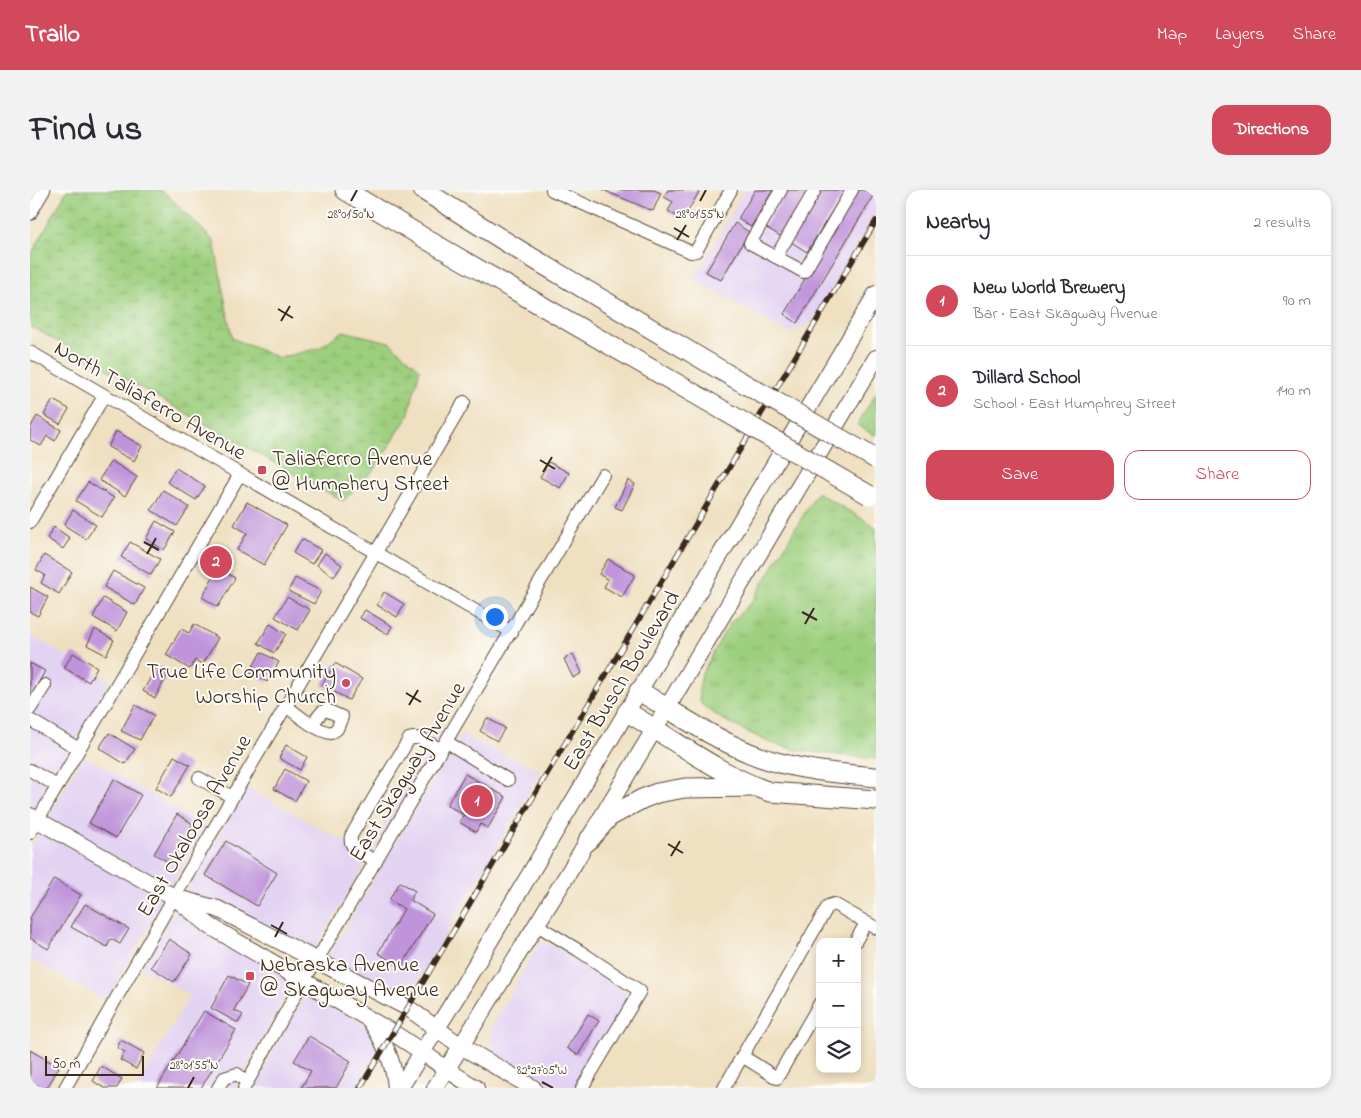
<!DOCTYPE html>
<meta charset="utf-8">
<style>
body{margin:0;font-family:"Indie Flower",sans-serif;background:#f2f2f3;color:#2b2b33}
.controls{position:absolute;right:15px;bottom:15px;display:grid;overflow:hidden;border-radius:10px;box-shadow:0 2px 8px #0003}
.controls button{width:45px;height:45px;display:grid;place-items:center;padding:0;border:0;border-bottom:1px solid #e1e1e2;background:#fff;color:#2b2b33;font:25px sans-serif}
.scale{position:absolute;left:15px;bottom:12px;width:99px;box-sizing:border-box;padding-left:5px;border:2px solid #3b2a1e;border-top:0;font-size:14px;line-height:18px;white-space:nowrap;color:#3b2a1e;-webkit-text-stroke:4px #fdfcf7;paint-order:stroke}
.you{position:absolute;left:464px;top:426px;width:18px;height:18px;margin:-12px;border:4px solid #fff;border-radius:50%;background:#1a73e8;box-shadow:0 0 0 8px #1a73e833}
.badge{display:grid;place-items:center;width:32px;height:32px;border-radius:50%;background:#d1495b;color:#fff;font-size:16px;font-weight:700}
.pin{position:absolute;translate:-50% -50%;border:2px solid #fff;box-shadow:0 1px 5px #0006}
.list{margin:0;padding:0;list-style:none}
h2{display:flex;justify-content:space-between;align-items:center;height:65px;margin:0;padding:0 20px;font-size:21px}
h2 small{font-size:16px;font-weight:400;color:#7c7c81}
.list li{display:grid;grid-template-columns:32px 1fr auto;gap:15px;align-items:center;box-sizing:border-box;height:90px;padding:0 20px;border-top:1px solid #e1e1e2}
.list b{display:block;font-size:19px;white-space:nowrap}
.list p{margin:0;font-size:16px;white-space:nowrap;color:#7c7c81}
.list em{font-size:16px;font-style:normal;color:#7c7c81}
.actions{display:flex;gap:10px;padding:15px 20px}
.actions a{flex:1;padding:11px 0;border:1px solid #d1495b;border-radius:15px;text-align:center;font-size:18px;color:#d1495b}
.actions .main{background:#d1495b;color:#fff}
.icon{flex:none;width:28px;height:28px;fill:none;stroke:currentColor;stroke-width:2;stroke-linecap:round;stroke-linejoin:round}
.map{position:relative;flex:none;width:846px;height:898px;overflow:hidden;border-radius:15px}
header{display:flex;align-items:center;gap:30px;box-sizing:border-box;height:70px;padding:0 25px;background:#d1495b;color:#fff}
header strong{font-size:24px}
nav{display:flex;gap:28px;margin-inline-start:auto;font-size:18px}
.intro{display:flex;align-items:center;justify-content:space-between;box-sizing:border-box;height:120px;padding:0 30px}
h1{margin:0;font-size:35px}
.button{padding:12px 22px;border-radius:15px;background:#d1495b;color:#fff;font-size:18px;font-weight:700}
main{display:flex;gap:30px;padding:0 30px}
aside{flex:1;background:#fff;border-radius:15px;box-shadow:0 2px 8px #0003}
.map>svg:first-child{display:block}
.built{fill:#e3d3f3}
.grass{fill:url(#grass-tufts);stroke:#6c7c4e}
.wetland{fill:url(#wetland-marsh);stroke:#6c7c4e}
.building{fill:#c094db}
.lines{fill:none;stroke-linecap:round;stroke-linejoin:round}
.minor-casing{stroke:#564536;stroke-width:14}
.major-casing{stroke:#564536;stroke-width:18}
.highway-casing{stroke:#564536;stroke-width:21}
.minor{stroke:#fff;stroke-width:12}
.major{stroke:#fff;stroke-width:16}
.highway{stroke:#fff;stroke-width:19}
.rail-casing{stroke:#3b2a1e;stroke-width:5.5}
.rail{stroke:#fdfcf7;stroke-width:4;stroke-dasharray:11;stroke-linecap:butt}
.highway-bridge-casing{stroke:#564536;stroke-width:21;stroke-linecap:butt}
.highway-bridge{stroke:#fff;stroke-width:19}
.ticks{fill:none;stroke:#3b2a1e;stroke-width:2}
.poi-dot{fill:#d1495b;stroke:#fdfcf7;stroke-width:2}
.labels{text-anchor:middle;stroke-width:4;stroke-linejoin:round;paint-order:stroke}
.street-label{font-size:22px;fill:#3b2a1e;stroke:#fdfcf7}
.poi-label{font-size:22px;fill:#3b2a1e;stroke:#fdfcf7;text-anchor:start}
.ticks-label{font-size:12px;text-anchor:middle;fill:#3b2a1e;stroke:#fdfcf7;stroke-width:4;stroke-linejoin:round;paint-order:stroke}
</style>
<header>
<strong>Trailo</strong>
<nav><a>Map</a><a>Layers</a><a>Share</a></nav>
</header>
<div class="intro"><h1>Find us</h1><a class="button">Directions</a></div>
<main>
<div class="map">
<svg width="846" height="898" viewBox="0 0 846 898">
<defs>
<pattern id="grass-tufts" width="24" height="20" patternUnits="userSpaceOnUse" patternTransform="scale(1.25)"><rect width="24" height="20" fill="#9dcf7e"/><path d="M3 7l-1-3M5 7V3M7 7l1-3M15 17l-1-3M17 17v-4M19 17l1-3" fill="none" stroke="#88b26c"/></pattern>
<pattern id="wetland-marsh" width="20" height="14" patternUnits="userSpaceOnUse" patternTransform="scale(1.25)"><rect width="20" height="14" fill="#9dcf7e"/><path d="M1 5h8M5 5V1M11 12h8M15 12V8" fill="none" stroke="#88b26c"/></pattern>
</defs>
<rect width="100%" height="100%" fill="#fdfcf7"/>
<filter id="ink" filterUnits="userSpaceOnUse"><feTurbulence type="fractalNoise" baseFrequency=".02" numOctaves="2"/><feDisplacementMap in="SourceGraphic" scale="10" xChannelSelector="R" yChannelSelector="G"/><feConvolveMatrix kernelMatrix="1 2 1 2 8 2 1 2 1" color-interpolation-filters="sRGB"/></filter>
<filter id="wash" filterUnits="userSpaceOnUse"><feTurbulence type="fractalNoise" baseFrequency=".0096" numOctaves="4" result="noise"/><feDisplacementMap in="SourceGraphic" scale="20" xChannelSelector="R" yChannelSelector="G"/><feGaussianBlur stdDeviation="1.12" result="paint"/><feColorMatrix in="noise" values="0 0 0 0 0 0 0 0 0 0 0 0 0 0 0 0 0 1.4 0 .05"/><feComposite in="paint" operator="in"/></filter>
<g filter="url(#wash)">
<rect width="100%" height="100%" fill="#efe0c1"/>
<g class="built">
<path d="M715,0H846V22L783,131L760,144L664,89Z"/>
<path d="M0,445L80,492L4,621L0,618Z"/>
<path d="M412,537L416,539L284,760L155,703L217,598L337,664Z"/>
<path d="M430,545L511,581L377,810L298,767Z"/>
<path d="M54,566L176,637L140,697L17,628Z"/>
<path d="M11,640L134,709L76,811L0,769V659Z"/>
<path d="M146,718L263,793L205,898H106L160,805L112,778Z"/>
<path d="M511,751L525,756L605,807L551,898H521L463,863L461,839L501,766Z"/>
<path d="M277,800L333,833L349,858L326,898H223Z"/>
</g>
<g class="grass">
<path d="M846,203V246L827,235Z"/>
<path d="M787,302L846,337V569L766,560L738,552L692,529L672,515L670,510L669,499L672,484L691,448L701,432L722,412Z"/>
</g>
<path class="wetland" d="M37,0H131L135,3L184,51L202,148L249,168L289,158L313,141L359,152L390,179L378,226L345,279L313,311L0,136V67Z"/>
<g id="blocks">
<g class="building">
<path d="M573,0H624L631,3L623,21Z"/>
<path d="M638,0H670L653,30L638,21L643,12L634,7Z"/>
<path d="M725,0H743L721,37L708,29Z"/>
<path d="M757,0H780L752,47L735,37Z"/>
<path d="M792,0H815L777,62L761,52Z"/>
<path d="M828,0L846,1L767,133L754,124Z"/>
<path d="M705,33L719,42L691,90L676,82Z"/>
<path d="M23,210L39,219L30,234L14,225Z"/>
<path d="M7,226L31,240L25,251L17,246L11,256L0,250V238Z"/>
<path d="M86,241L112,256L104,271L78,257Z"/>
<path d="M81,271L107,287L95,306L69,290Z"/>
<path d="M519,272L539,283L530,298L510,287Z"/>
<path d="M146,278L175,296L166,310L137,292Z"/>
<path d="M598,290L605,294L592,320L585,317Z"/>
<path d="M58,292L84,308L72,327L46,311Z"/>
<path d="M133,300L159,317L147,336L121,320Z"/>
<path d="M217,312L257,335L234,375L207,360L217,343L204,335Z"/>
<path d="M43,320L66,335L56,349L34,335Z"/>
<path d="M126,331L145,342L134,360L116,349Z"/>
<path d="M24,337L40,348L33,359L17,348Z"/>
<path d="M272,349L291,360L282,374L263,363Z"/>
<path d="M100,352L130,369L121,385L91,367Z"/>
<path d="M295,363L312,375L304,387L287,375Z"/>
<path d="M14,365L42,382L29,404L11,393L15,385L6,380Z"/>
<path d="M578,369L605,385L592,407L574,397L578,390L569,384Z"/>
<path d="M188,378L205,388L188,417L172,407Z"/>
<path d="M83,381L114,398L105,415L74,397Z"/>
<path d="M265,388L291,401L284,414L258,401Z"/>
<path d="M0,397L18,407L8,426L0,422Z"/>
<path d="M354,402L374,414L367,427L347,415Z"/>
<path d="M257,407L280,420L268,440L245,427Z"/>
<path d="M73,408L97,422L87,441L63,427Z"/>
<path d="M335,420L362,436L358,444L330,428Z"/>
<path d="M164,434L188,448L173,474L165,470L160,479L136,465L151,439L159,443Z"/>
<path d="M240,434L256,444L244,463L228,453Z"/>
<path d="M65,439L84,450L76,465L57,455Z"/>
<path d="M231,462L249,472L237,492L220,482Z"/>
<path d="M43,463L67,477L59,492L34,478Z"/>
<path d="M543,464L552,483L543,488L534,469Z"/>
<path d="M0,473L15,481L0,508Z"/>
<path d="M305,473L332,489L319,510L292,495Z"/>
<path d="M127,476L139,482L125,508L113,501Z"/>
<path d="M105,515L124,525L110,550L91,541Z"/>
<path d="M457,528L475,538L467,551L450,541Z"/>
<path d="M79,543L105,559L95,574L69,558Z"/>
<path d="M256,555L277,567L270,580L249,568Z"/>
<path d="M144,566L160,575L141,607L126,598Z"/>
<path d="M255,579L276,591L265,611L244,599Z"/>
<path d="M435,584L476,607L458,638L450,634L446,642L429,632L434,625L417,615Z"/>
<path d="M84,589L111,605L86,648L59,633Z"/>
<path d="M147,624L163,634L140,673L124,664Z"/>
<path d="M196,651L247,683L227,716L175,685Z"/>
<path d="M24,689L51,705L18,759L0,748V728Z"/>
<path d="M370,692L385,701L380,710L403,724L371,777L348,763L374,719L359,710Z"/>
<path d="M55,714L99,739L90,754L81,749L77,757L41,737Z"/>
<path d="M139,749L162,764L144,792L121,777Z"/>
<path d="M199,785L218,795L204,820L213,825L208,833L181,818Z"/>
<path d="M174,821L206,840L171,898H127Z"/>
<path d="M558,824L569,831L548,865L537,858Z"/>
<path d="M279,846L321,871L306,898H271L281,881L264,871Z"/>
<path d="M91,850L114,863L106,879L90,870L95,862L87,858Z"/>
<path d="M0,860L29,877L17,898H12L7,895L5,898H0Z"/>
<path d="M71,876L92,889L87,898H74L63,891Z"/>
</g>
</g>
</g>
<g filter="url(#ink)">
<use href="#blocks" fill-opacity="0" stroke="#564536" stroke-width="1"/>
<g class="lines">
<g class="minor-casing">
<g id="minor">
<path d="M522,0L661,62L666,61L701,0"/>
<path d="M751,0L720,53L774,82L822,0"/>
<path d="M0,24L14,0"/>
<path d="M746,67L785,0"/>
<path d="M0,162L482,442"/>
<path d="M0,332L74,206"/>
<path d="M256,516C269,526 285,540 301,543L307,539L312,527L296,520L292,522L282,534"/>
<path d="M0,519L15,495"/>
<path d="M0,530L49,559"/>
<path d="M417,552L478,590"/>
<path d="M0,580L27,596"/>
<path d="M169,588L202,607"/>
<path d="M0,643L210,284"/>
<path d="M346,671C335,664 318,660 321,646L379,549C391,545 401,554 411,560"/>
<path d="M507,735L548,760L610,801L552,898"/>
<path d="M825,752L836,733"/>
<path d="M712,866L747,888L790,813"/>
<path d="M35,898L144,707L434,212"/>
<path d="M188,898L194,888L207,884L217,892"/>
<path d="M214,898L273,791L287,770L573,285"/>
<path d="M694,898L798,716L804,714L846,738"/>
</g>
</g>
<g class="major-casing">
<g id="major">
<path d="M0,626L144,707L180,736L363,843C391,860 417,881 446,898"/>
<path d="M151,709L188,719L378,818L431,856L503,898"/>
<path d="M341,832C355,852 364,873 366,898"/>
<path d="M370,898L427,806L846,104"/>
<path d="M405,898L536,687L846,168"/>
</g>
</g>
<g class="highway-casing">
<g id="highway">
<path d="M315,0L401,52L677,211"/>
<path d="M393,0L489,60L694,182"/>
<path d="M609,501C646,523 690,553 730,567C767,580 807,583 846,587"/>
<path d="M597,522C643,549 690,585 740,602L846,610"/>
<path d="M558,651L579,627L612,609L627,603L655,598L725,597"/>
</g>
</g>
<use href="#minor" class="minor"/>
<use href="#major" class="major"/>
<use href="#highway" class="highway"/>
<g class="rail-casing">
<path id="rail" d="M330,898L846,31"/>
</g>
<use href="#rail" class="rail"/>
<g class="highway-bridge-casing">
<g id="highway-bridge">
<path d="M694,182L846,269"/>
<path d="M677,211L839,305"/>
</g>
</g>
<use href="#highway-bridge" class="highway-bridge"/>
</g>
</g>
<path class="ticks" d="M321,11L327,0M670,11L676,0M644,38L659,47M647,50L656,35M248,119L263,128M251,131L260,116M510,270L525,279M513,282L522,267M114,352L129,360M117,364L126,348M772,422L787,430M775,434L784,418M376,503L391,512M379,515L388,500M638,654L653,663M641,666L650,651M241,735L257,744M245,747L253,732M512,892L523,898M158,898L164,887"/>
<g class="poi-dot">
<rect x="227" y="275" width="10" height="10" rx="2.5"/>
<circle cx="316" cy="493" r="5"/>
<rect x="215" y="781" width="10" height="10" rx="2.5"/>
</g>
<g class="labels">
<g class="street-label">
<text transform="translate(121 209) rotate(30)" y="8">North Taliaferro Avenue</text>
<text transform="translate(590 490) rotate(-59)" y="8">East Busch Boulevard</text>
<text transform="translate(376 581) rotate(-59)" y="8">East Skagway Avenue</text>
<text transform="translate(163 635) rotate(-60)" y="8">East Okaloosa Avenue</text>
</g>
<g class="poi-label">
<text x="242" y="275">Taliaferro Avenue<tspan x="242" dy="25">@ Humphery Street</tspan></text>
<text x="306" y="488" text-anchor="end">True Life Community<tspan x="306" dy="25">Worship Church</tspan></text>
<text x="230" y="781">Nebraska Avenue<tspan x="230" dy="25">@ Skagway Avenue</tspan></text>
</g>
</g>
<g class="ticks-label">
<text x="321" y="28">28°01'50"N</text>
<text x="670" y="28">28°01'55"N</text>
<text x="164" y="879">28°01'55"N</text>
<text x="512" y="884">82°27'05"W</text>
</g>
</svg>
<div class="controls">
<button>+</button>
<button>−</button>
<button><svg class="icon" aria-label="layers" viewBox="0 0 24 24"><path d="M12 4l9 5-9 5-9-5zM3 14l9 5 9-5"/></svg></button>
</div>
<div class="scale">50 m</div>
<div class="you"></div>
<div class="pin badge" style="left:447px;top:611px">1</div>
<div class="pin badge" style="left:186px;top:372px">2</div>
</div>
<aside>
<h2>Nearby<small>2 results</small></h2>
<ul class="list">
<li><span class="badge">1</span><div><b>New World Brewery</b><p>Bar · East Skagway Avenue</p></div><em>90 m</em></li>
<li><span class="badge">2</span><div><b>Dillard School</b><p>School · East Humphrey Street</p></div><em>140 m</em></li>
</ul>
<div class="actions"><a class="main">Save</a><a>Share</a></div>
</aside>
</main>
